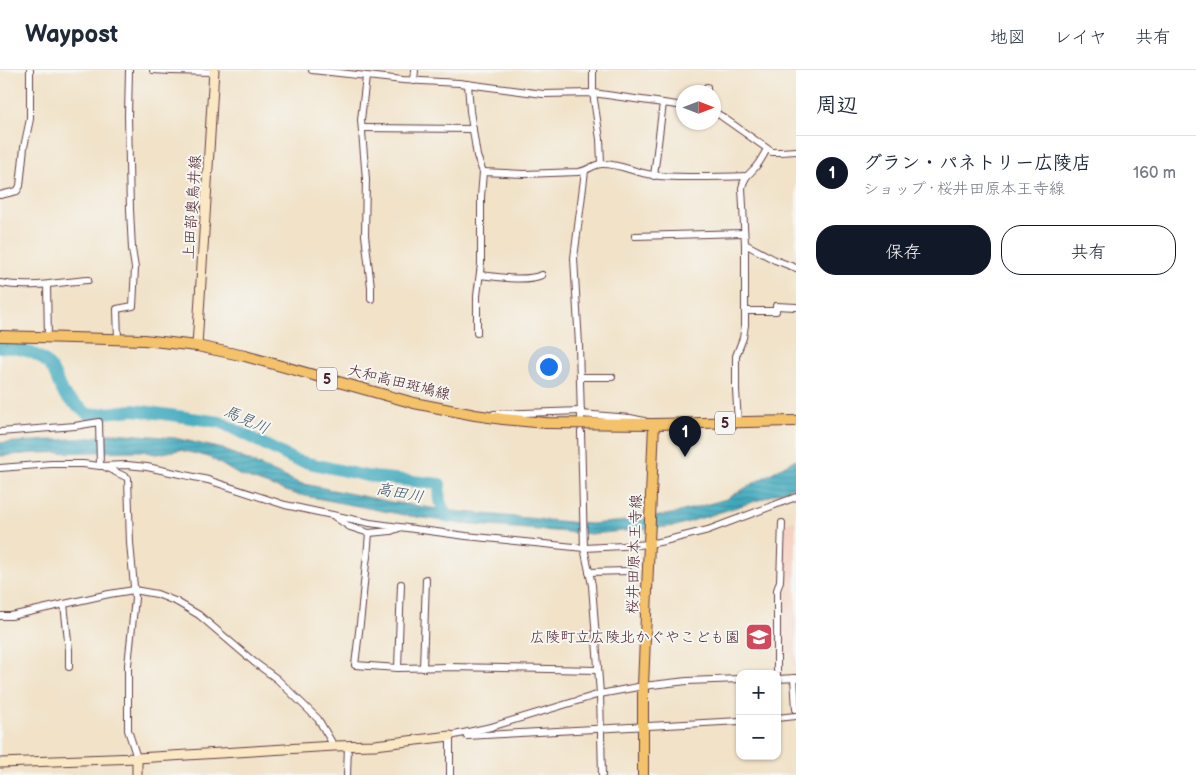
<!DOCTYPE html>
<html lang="ja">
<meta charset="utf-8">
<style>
body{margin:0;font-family:"Balsamiq Sans","Klee One",sans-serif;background:#f6f6f7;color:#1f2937}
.controls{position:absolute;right:15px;bottom:15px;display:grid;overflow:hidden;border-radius:10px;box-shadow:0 1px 4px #0004}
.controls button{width:45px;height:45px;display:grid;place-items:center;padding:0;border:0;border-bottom:1px solid #e0e1e3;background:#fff;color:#1f2937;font:25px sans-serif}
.compass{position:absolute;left:676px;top:15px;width:45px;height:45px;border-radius:50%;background:#fff;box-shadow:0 1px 4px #0004;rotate:90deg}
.you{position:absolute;left:548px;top:296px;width:18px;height:18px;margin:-12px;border:4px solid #fff;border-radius:50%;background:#1a73e8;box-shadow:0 0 0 8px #1a73e833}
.badge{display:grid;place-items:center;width:32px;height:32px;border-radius:50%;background:#111827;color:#fff;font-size:16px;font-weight:700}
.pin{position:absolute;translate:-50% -41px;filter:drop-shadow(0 1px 2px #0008)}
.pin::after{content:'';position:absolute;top:26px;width:18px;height:15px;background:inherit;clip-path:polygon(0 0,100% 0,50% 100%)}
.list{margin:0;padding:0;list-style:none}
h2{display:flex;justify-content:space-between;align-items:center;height:65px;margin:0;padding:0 20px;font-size:21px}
h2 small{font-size:16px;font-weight:400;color:#747a83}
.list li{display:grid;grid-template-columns:32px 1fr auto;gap:15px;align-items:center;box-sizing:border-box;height:75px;padding:0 20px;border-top:1px solid #e0e1e3}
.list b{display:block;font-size:19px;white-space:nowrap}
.list p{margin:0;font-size:16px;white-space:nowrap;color:#747a83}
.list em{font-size:16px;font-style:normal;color:#747a83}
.actions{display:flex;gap:10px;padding:15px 20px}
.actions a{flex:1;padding:11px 0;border:1px solid #111827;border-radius:20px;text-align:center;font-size:18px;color:#111827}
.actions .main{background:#111827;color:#fff}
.map{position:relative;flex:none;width:796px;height:705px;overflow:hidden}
header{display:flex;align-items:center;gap:30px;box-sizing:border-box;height:70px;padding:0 25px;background:#fff;border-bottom:1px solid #e0e1e3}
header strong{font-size:24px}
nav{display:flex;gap:28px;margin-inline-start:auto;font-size:18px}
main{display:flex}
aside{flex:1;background:#fff}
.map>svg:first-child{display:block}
.built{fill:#f5d2c2}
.water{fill:url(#water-rules);stroke:#446474}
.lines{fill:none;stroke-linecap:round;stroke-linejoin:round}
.river{stroke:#3da9bd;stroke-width:12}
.street-casing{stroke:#633c43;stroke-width:8}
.secondary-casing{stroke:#633c43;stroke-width:11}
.primary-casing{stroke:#633c43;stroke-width:12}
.street{stroke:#fff;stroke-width:6}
.secondary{stroke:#fae7c3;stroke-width:9}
.primary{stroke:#f3c26a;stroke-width:10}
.labels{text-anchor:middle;stroke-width:4;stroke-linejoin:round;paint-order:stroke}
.shield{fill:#f6f6f2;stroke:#7e6067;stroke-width:1}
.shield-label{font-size:14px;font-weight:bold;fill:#4a1f2b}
.street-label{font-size:15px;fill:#4a1f2b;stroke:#f6f6f2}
.poi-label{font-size:15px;fill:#4a1f2b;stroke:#f6f6f2;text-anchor:end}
.water-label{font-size:16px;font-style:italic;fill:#455665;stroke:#f6f6f2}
</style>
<header>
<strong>Waypost</strong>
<nav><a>地図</a><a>レイヤ</a><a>共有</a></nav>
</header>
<main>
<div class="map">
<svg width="796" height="705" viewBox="0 0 796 705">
<defs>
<pattern id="water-rules" width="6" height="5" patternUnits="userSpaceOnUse" patternTransform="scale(1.25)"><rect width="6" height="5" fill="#3da9bd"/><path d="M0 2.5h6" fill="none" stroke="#35899a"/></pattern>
</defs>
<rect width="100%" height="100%" fill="#f6f6f2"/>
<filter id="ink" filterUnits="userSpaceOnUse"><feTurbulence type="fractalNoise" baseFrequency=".02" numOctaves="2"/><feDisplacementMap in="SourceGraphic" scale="10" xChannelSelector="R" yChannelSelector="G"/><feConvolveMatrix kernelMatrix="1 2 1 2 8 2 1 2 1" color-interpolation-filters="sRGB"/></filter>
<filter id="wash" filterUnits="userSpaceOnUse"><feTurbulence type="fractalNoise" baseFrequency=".0096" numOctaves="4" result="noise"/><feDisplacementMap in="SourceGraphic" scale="20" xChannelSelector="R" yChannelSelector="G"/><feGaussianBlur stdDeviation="1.12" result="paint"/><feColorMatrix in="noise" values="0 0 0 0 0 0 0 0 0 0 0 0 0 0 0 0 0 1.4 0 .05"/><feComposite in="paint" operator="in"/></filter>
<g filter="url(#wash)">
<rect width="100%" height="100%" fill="#f1e2c8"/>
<path class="built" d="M791,451H796V596H793L792,583H780V522L784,514L785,455Z"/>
<path class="water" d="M115,363L175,368L223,379L299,413L391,432L452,441L591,454L636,450L676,443L726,429L796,389V416L759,430L676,456L592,464L462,454L404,445L295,424L239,405L209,387L180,380L156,384L142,381L35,383L0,386V373L88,368Z"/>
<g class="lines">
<path class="river" d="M0,277C21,278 44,282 54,303C58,310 59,318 64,324C71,333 81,336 88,345L132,340L142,341L220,352L295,390L367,406L440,414C438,430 440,435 449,448"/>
</g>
</g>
<g filter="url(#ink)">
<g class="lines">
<g class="street-casing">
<g id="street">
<path d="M153,0L171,1L214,2"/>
<path d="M312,0L403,10L459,13L543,24L593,23L684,36"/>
<path d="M593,0V23L600,69L601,93"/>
<path d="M366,7L361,50L366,109L365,165L371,217V229"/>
<path d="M414,11L415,0"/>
<path d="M468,14L470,41L477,86L483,102L481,127V194L477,226V263"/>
<path d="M707,17V22"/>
<path d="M714,42L721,46L772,82H781L796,81"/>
<path d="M362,58L473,59"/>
<path d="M483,102L524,104L578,102C588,101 595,93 603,94C620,94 636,103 653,105C664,107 676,107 688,107C707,107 727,107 746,106"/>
<path d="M654,106L663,33"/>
<path d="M0,125L17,121L20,116L24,77L30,49V0"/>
<path d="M635,166L744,163"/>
<path d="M745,174L775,190L796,198"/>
<path d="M480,205C498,207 524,212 542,205"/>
<path d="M0,213C30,219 58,212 88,210"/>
<path d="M47,215L48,267"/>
<path d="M746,241H776V236L796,237"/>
<path d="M118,269L117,239L133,236L135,198L132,179L130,140L128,46L129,0"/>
<path d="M580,307H612"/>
<path d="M494,344L581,341"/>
<path d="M581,344L630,348L644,351"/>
<path d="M581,348L579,275L574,188L585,101"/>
<path d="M738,353L736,320V286L743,268L745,255V174L742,118C745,104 750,105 758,94C761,90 764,84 767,79"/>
<path d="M0,362L75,356L99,352L100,396"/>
<path d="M581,362L584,478L592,515L600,624L602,705"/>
<path d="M105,397L128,408L130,473L135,528L128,595V660L137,688"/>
<path d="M0,398L51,394H83L100,396L127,395L147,397L208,410L285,435L370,453L466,466L584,478L623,476L649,474L664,471L708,460L796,427"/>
<path d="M335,447L350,457L369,463L367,487L366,493L361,545L355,595L398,598L449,597L597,600"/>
<path d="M369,463L391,461L399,458"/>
<path d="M589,502L628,501"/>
<path d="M64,534L69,580V597"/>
<path d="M0,546H11L109,524L134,520L157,524L177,532L199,545L254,592L277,609L318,649L334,676"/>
<path d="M398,598L401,514"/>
<path d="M423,598L426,509"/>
<path d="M777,604V520L780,511L782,453"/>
<path d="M794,608L796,639"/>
<path d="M777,609L796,608"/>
<path d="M777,648L796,646"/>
<path d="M450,666L491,657L600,624L643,616L687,611L740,609"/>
<path d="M467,666L740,651"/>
<path d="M347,705L348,676"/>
<path d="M450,705V666"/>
</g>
</g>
<g class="secondary-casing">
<g id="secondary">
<path d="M197,276L214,0"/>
<path d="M0,693L137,688L334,676L375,675L450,666"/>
<path d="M137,705V688"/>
</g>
</g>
<g class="primary-casing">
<g id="primary">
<path d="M0,266L144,270L197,276L245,286L414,333L475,345L503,349L546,353L654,354L796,351"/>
<path d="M643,705V616L654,354"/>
</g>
</g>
<use href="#street" class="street"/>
<use href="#secondary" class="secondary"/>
<use href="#primary" class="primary"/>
</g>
</g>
<defs>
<g id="school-square" transform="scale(1.4375)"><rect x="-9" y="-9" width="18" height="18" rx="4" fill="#d1495b" stroke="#f6f6f2"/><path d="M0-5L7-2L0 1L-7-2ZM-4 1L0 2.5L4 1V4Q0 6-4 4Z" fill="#fff"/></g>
</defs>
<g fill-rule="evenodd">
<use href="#school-square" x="759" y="567"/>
</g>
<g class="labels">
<g class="shield">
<rect x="317" y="297.5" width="20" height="23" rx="4"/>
<rect x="715" y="341.5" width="20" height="23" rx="4"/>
</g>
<g class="shield-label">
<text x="327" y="314">5</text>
<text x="725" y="358">5</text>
</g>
<g class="street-label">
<text transform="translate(192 137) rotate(-86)" y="5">上田部奥鳥井線</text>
<text transform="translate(399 312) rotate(14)" y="5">大和高田斑鳩線</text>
<text transform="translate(634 484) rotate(-88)" y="5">桜井田原本王寺線</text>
</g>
<g class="poi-label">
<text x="740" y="572">広陵町立広陵北かぐやこども園</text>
</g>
<g class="water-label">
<text transform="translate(247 349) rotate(24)" y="6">馬見川</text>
<text transform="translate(400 422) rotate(11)" y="6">高田川</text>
</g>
</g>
</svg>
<div class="controls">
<button>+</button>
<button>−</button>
</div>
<svg class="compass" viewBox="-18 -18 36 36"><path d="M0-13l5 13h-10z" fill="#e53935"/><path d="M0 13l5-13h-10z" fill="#747a83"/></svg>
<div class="you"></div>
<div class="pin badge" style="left:685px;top:387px">1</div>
</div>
<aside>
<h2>周辺<small></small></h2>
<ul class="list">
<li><span class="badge">1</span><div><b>グラン・パネトリー広陵店</b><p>ショップ · 桜井田原本王寺線</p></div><em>160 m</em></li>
</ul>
<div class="actions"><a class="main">保存</a><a>共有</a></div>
</aside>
</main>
